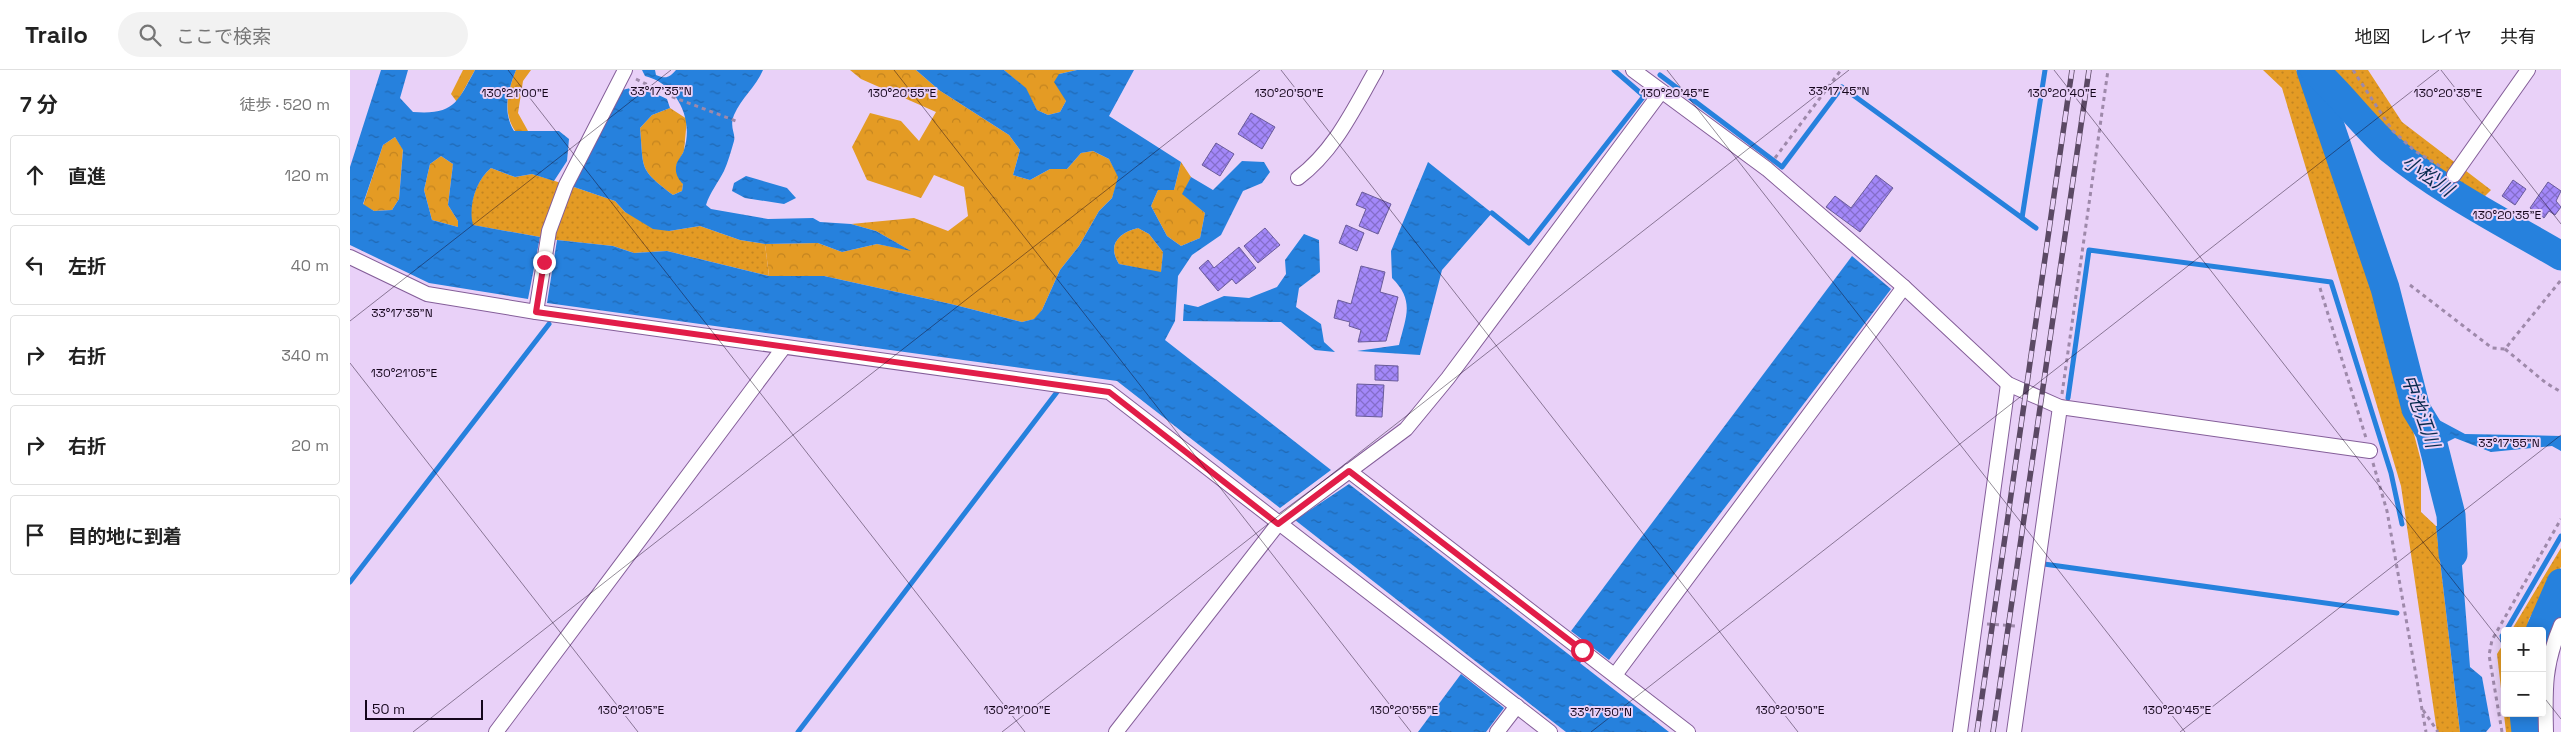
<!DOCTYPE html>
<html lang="ja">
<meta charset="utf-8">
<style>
body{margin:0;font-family:"Space Grotesk","Noto Sans JP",sans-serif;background:#f2f2f2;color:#222}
.controls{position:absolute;right:15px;bottom:15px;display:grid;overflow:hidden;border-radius:5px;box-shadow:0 2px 12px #0003}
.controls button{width:45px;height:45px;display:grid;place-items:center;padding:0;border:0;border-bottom:1px solid #e0e0e0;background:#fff;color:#222;font:25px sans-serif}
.scale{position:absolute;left:15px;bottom:12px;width:118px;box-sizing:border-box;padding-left:5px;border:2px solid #15061c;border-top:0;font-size:14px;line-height:18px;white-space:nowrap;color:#15061c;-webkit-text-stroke:4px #e9d1f8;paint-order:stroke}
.stop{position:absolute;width:15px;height:15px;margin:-11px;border:4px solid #e11d48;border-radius:50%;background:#fff}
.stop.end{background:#e11d48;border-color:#fff;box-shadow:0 1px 5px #0008}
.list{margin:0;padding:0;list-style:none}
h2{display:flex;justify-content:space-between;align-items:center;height:65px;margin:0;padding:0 20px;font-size:21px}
h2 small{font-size:16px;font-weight:400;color:#767676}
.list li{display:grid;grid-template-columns:32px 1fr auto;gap:15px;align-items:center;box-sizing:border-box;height:80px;margin:0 10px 10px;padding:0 10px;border:1px solid #e0e0e0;border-radius:5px}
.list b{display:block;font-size:19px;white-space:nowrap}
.list em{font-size:16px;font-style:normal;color:#767676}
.icon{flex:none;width:28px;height:28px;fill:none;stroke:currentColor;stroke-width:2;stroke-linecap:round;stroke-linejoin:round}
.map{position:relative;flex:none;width:2211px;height:662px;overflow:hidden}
header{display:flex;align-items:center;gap:30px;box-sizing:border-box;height:70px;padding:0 25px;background:#fff;border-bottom:1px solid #e0e0e0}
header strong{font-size:24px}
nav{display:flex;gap:28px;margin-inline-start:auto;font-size:18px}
.search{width:350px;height:45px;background:#f2f2f2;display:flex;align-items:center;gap:12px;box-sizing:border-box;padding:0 18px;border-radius:28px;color:#767676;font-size:19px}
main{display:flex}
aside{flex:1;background:#fff}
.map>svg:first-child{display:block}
.grass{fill:url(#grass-dots)}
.forest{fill:url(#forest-crowns)}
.water{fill:url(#water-ripples);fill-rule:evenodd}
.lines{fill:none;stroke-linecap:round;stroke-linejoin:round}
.stream{stroke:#2681dd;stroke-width:5}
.river{stroke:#2681dd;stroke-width:29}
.building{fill:url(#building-cross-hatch);stroke:#695b9a}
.minor-casing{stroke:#845e99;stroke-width:16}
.path{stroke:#9e89aa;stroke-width:3;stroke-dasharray:4 4;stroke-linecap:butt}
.minor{stroke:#fff;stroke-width:14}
.rail-casing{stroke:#5b4964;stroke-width:5.5}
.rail{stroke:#e9d1f8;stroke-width:4;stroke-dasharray:11;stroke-linecap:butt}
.route{stroke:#e11d48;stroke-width:6}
.ticks{fill:none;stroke:#15061c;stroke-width:1;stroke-opacity:0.45}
.labels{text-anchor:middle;stroke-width:4;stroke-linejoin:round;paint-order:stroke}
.water-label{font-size:19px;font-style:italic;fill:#082b4f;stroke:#e9d1f8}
.ticks-label{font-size:12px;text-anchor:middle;fill:#15061c;stroke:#e9d1f8;stroke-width:4;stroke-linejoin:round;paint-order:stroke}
</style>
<header>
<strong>Trailo</strong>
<div class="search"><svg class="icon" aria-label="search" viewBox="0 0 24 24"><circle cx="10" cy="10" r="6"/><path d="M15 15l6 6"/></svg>ここで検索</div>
<nav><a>地図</a><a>レイヤ</a><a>共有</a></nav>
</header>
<main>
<aside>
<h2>7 分<small>徒歩 · 520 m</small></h2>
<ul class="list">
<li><svg class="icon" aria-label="ahead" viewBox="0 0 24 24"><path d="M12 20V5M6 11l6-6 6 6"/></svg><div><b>直進</b></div><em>120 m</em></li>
<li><svg class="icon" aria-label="left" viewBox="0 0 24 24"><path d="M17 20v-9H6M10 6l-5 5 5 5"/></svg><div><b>左折</b></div><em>40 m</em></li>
<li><svg class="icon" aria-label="right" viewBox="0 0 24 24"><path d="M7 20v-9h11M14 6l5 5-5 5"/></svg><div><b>右折</b></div><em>340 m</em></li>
<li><svg class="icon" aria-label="right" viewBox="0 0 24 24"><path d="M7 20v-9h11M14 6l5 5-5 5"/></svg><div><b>右折</b></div><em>20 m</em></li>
<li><svg class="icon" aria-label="arrive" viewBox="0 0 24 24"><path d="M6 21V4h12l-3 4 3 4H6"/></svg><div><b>目的地に到着</b></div></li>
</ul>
</aside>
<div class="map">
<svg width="2211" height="662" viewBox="0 0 2211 662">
<defs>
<pattern id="grass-dots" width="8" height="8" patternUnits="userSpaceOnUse" patternTransform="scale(1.25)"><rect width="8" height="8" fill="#e49b24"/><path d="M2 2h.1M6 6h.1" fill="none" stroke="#c38420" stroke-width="1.8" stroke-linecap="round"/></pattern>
<pattern id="forest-crowns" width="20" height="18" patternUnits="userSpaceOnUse" patternTransform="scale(1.25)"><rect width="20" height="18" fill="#e49b24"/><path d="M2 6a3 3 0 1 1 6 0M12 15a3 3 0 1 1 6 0" fill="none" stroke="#c38420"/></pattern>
<pattern id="water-ripples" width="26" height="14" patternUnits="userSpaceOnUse" patternTransform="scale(1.25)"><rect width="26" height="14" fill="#2681dd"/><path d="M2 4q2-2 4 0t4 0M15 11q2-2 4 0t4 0" fill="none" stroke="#2068b2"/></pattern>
<pattern id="building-cross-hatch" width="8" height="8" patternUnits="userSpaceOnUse" patternTransform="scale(1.25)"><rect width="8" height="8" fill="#a388f9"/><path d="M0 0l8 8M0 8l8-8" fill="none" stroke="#846dc9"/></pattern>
</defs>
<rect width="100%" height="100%" fill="#e9d1f8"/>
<g class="grass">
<path d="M1913,0H1946L1951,8L1991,129L2027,222L2071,391V442L2086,456L2110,662H2087L2051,416L1932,18Z"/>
<path d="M1984,0H2018L2052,52L2141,120L2129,132L2040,73Z"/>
<path d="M141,98L165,107L182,104L221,116L265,131L275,142L319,161L350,156L390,170L415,174L419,206L317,181L284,183L263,176L207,170L122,155C118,136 126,110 141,98Z"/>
<path d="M788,158L799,164L813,182L811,203L769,194C757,175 768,163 788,158Z"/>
<path d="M2211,478V497L2179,549L2176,561H2161Z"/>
<path d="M2155,571V643H2166L2167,662H2156L2147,584Z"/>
</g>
<g class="forest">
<path d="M113,0H125L107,32L101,24Z"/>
<path d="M166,0H181L173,11L168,43L178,61H165C152,41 158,20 166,0Z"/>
<path d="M500,0H566L589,20L659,65L670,80L663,105L680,110L700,99H717L731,83L743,81L759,89L769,107L762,128L749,141L729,176L710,200L692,240L685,249L672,252L601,234L474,206H419L415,174L468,173L492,182L527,174L559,180L526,161L501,154L564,148L598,161L618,146L614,117L584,105L571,128L517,110L502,77L520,43L551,51L569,71L586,42L511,9Z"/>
<path d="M654,0H727L709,4L716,31L710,42L698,45L687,40L675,18Z"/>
<path d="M320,38L337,49L334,81L326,96L333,114L332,121L323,125C288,98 294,100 290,58L302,45Z"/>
<path d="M45,67L53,79L49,129L42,140L24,141L13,135L33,75Z"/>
<path d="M91,86L103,94L98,135L108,151V157L82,150L74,120L80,94Z"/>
<path d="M831,92L841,107L833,124L855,143L850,168L831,176L817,166L801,136L808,120H824Z"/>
</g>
<g class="water">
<path d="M31,0H58L50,28L63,42C104,45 107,33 125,0H166C158,20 152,41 164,61H209L219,69L217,91L204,111L182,104L165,107L141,98C126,110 118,136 123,155L190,167L178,229L79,213L0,175V97ZM45,67L53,80L49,129L42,140L24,141L13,134L33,75ZM91,86L103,94L98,135L108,151V157L82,150L74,120L80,94Z"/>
<path d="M292,0H305L306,5C316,9 319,8 326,0H413C406,17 391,28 384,45C379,58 386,63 384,71C381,81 378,92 374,101C368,113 360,122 356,135L361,139L418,149L463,148L470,152L501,154L526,161L561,181L527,174L492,182L468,173L415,174L390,170L350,156L319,161L303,159L275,142L265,131L221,116L272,20L289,16L317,29L320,38L302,45L290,58C294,100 288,98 323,125L332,121L333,114C329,110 325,104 326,97C326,91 333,85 334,80C344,49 327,14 295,6Z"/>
<path d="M566,0H654L676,18L687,40L698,45L710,42L716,31L704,12L709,4L727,0H784L759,46L831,92L824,120H808L801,136L817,166L831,176L850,168L855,143L832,124L841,107L863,120L892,91L914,92L920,102L912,113L893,121L871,165L842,185L828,206L825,251L815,270L981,400L930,438L767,311L197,233L207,170L263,176L284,183L317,181L419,206H474L601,234L672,252L684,249L692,240L710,200L729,176L749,141L762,128L768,107L759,89L743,81L731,83L717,99H700L680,110L663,105L670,80L659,65L589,20ZM788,158L799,164L813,182L811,202L769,194C757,175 768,163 788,158Z"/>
<path d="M1078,92L1142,143L1092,200L1070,285L1007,281L1049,275C1056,246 1065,231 1042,208L1041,181Z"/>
<path d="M396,106L437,118L446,128L434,134L395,128L382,121L384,113Z"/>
<path d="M954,164L969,170L970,202L949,218L946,237L971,254L974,272L985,282L965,280L931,252L833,251L834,234L848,237L874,226L899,228L927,217L936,204L935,190Z"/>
<path d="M1502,186L1541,219L1259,590L1221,561Z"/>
<path d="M2087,349L2115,364L2211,366V381L2202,376L2141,382L2105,368L2097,372Z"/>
<path d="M999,414L1319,662H1216L945,450Z"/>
<path d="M2094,444L2108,445L2120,597L2132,607L2141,656L2136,662H2110L2086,456L2095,455Z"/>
<path d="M1111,604L1154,638L1136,662H1068Z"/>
</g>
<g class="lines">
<g class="stream">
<path d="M1310,5L1432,97L1492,17L1686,158"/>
<path d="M1142,143L1179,173L1294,26L1264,0"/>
<path d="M1672,148L1695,0"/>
<path d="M1718,328L1739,180L1981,212L2041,403L2052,454"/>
<path d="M2080,362L2092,360L2098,362"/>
<path d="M1694,494L2047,543"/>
<path d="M0,512L199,254"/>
<path d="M2156,561L2211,466"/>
<path d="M2155,562L2152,566L2155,581"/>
<path d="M1225,596L1244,570"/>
<path d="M448,662L707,322"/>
</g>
<g class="river">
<path d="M1961,0L2035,218L2066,339L2080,362L2101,445L2103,484"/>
<path d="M1965,1C1992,25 2012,54 2039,78C2091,121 2153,152 2211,186"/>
<path d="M2190,561L2211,513"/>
<path d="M2174,643L2176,662"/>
</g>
</g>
<g class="building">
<path d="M901,43L925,57L912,79L888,64Z"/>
<path d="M866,73L884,84L870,106L852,95Z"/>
<path d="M1526,105L1543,118L1510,162L1476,137L1485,126L1501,138Z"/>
<path d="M2163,110L2176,119L2165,135L2152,126Z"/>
<path d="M2198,112L2211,121L2206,131L2211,137L2205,145L2199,141L2194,148L2180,138Z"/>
<path d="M1012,122L1041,134L1028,164L1009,156L1016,139L1006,135Z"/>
<path d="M996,155L1014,163L1007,181L989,173Z"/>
<path d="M915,158L930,175L908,193L894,176Z"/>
<path d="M889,177L906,198L886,214L882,209L868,221L849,198L858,190L864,198Z"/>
<path d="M1011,196L1035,202L1030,222L1048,227L1036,271L1008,272L1011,260L999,256L1000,252L984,248L988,230L1001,234Z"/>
<path d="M1025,295L1048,296V311L1025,310Z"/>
<path d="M1007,314L1034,315L1032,347L1006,346Z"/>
</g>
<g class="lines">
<g class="minor-casing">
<g id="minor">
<path d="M1283,0L1417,99L1554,217L1658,314L1710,337L2020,381"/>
<path d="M2104,105L2178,0"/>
<path d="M948,108C985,80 1003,40 1026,0"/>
<path d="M0,187L77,224L186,242L199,161L216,115L275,0"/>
<path d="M186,242L759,322L1200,662"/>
<path d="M999,401L1338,662"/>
<path d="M1265,605L1554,217"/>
<path d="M146,662L434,277"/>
<path d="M766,662L928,454L1056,359L1098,308L1311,22"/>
<path d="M1147,662L1167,636"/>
<path d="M1610,662L1658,314"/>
<path d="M1664,662L1710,337"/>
<path d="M2196,662C2195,620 2194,595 2211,555"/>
</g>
</g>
<g class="path">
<path d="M2003,0L2042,60L2065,81L2093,98"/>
<path d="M286,9L320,26L386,51"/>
<path d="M1425,88L1491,0"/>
<path d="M2060,215L2142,278L2155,279L2211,210"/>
<path d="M1970,218L2016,368"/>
<path d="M2155,279L2196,313L2211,322"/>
<path d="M1712,324L1758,0"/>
<path d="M2023,393L2037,441L2076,662"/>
<path d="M1637,554L1666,556"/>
<path d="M2073,640L2088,662"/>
<path d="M2152,662L2139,585L2142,570L2211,449"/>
</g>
<use href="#minor" class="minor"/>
<g class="rail-casing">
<g id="rail">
<path d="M1627,662L1722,0"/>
<path d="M1643,662L1739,0"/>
</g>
</g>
<use href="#rail" class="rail"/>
</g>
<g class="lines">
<path class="route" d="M194,192L186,242L759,322L928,454L999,401L1232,580"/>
</g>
<path class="ticks" d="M158,0L675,662M544,0L1061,662M931,0L1448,662M1317,0L1835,662M1704,0L2155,577M2091,0L2211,154M0,251L321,0M0,293L288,662M2192,625L2211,649M63,662L910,0M652,662L1499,0M1241,662L2089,0M1830,662L2211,365"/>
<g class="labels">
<g class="water-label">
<text transform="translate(2078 105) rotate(35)" y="7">小松川</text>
<text transform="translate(2071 341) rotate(70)" y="7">中池江川</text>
</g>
</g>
<g class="ticks-label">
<text x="311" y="25">33°17'35"N</text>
<text x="1489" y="25">33°17'45"N</text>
<text x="2098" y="27">130°20'35"E</text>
<text x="165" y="27">130°21'00"E</text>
<text x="552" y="27">130°20'55"E</text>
<text x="939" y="27">130°20'50"E</text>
<text x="1325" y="27">130°20'45"E</text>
<text x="1712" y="27">130°20'40"E</text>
<text x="2157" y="149">130°20'35"E</text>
<text x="52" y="247">33°17'35"N</text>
<text x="54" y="307">130°21'05"E</text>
<text x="2159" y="377">33°17'55"N</text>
<text x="281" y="644">130°21'05"E</text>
<text x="667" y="644">130°21'00"E</text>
<text x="1054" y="644">130°20'55"E</text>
<text x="1440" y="644">130°20'50"E</text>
<text x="1827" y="644">130°20'45"E</text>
<text x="1251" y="646">33°17'50"N</text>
</g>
</svg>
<div class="controls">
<button>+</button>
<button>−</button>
</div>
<div class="scale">50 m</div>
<div class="stop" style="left:1232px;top:580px"></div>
<div class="stop end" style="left:194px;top:192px"></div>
</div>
</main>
